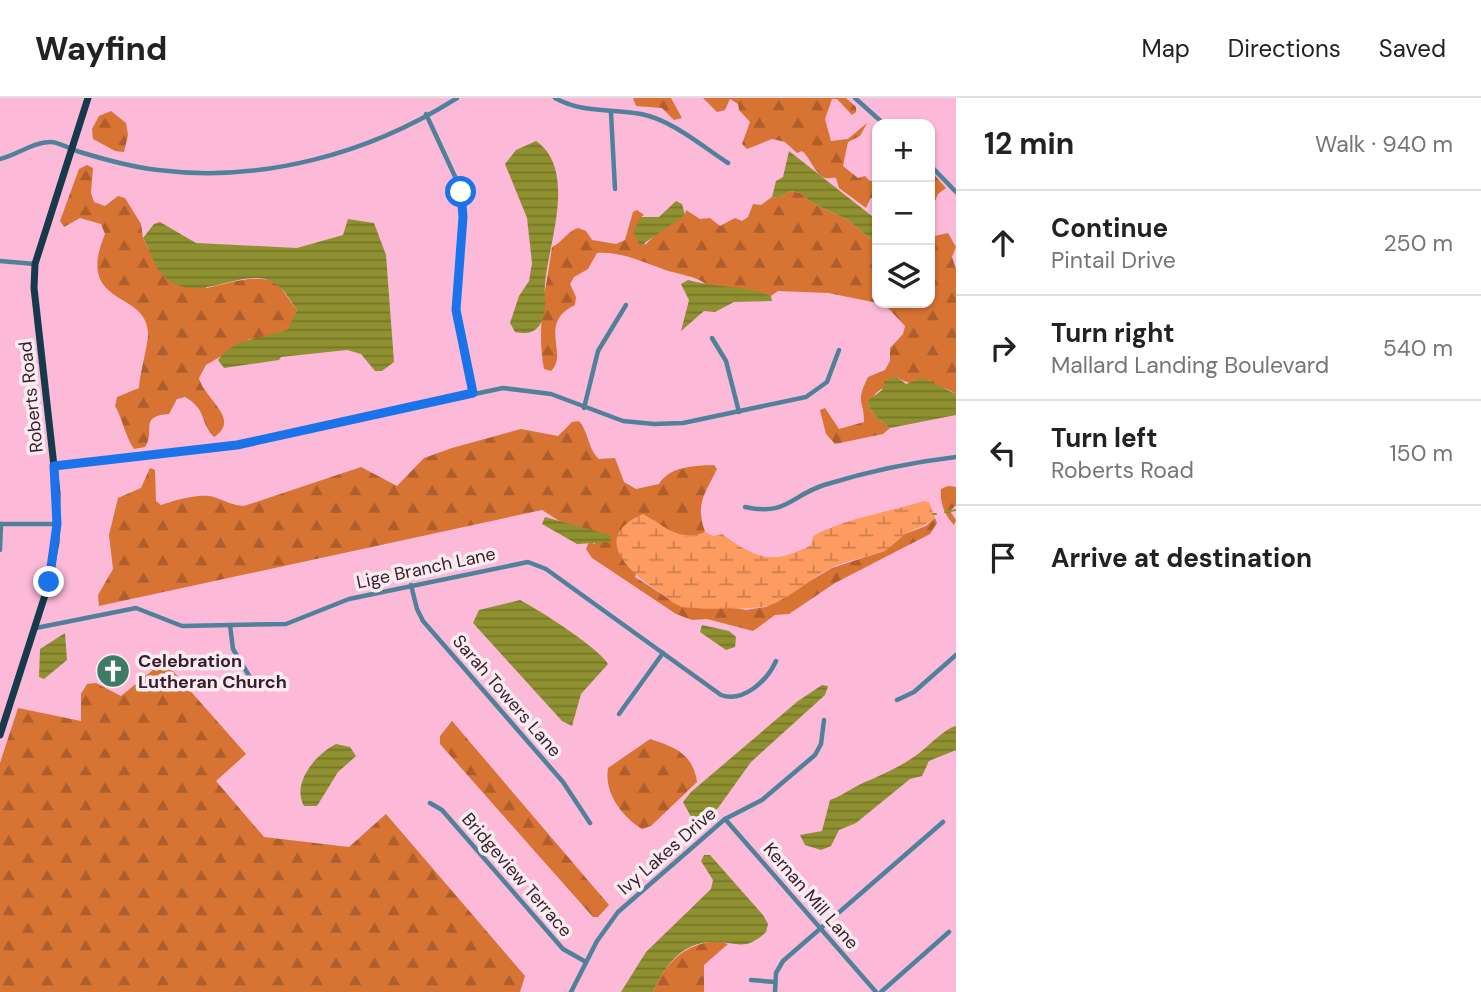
<!DOCTYPE html>
<meta charset="utf-8">
<style>
body{margin:0;font-family:"DM Sans",sans-serif;background:#f2f2f2;color:#222}
.controls{position:absolute;right:21px;top:21px;display:grid;overflow:hidden;border-radius:14px;box-shadow:0 2px 5px #0004}
.controls button{width:63px;height:63px;display:grid;place-items:center;padding:0;border:0;border-bottom:2px solid #e0e0e0;background:#fff;color:#222;font:35px sans-serif}
.stop{position:absolute;width:21px;height:21px;margin:-16px;border:5px solid #1a73e8;border-radius:50%;background:#fff}
.stop.end{background:#1a73e8;border-color:#fff;box-shadow:0 2px 7px #0008}
.list{margin:0;padding:0;list-style:none}
h2{display:flex;justify-content:space-between;align-items:center;height:91px;margin:0;padding:0 28px;font-size:30px}
h2 small{font-size:23px;font-weight:400;color:#767676}
.list li{display:grid;grid-template-columns:46px 1fr auto;gap:21px;align-items:center;box-sizing:border-box;height:105px;padding:0 28px;border-top:2px solid #e0e0e0}
.list b{display:block;font-size:26px;white-space:nowrap}
.list p{margin:0;font-size:23px;white-space:nowrap;color:#767676}
.list em{font-size:23px;font-style:normal;color:#767676}
.icon{flex:none;width:38px;height:38px;fill:none;stroke:currentColor;stroke-width:2;stroke-linecap:round;stroke-linejoin:round}
.map{position:relative;flex:none;width:956px;height:894px;overflow:hidden}
header{display:flex;align-items:center;gap:42px;box-sizing:border-box;height:98px;padding:0 35px;background:#fff;border-bottom:2px solid #e0e0e0}
header strong{font-size:33px}
nav{display:flex;gap:38px;margin-inline-start:auto;font-size:24px}
main{display:flex}
aside{flex:1;background:#fff}
.map>svg:first-child{display:block}
.forest{fill:url(#forest-firs)}
.wetland{fill:url(#wetland-marsh)}
.water{fill:url(#water-rules)}
.lines{fill:none;stroke-linecap:round;stroke-linejoin:round}
.stream{stroke:#8f9130;stroke-width:2}
.minor{stroke:#4f829a;stroke-width:4.5}
.primary{stroke:#163a4b;stroke-width:7}
.route{stroke:#1a73e8;stroke-width:9}
.labels{text-anchor:middle;stroke-width:7;stroke-linejoin:round;paint-order:stroke}
.street-label{font-size:18px;fill:#371e2a;stroke:#fbecf2}
.poi-label{font-size:18px;font-weight:bold;fill:#371e2a;stroke:#fbecf2;text-anchor:start}
</style>
<header>
<strong>Wayfind</strong>
<nav><a>Map</a><a>Directions</a><a>Saved</a></nav>
</header>
<main>
<div class="map">
<svg width="956" height="894" viewBox="0 0 956 894">
<defs>
<pattern id="forest-firs" width="22" height="20" patternUnits="userSpaceOnUse" patternTransform="scale(1.75)"><rect width="22" height="20" fill="#d77333"/><path d="M5 1l3.5 6h-7zM16 11l3.5 6h-7z" fill="#af5e2b"/></pattern>
<pattern id="wetland-marsh" width="20" height="14" patternUnits="userSpaceOnUse" patternTransform="scale(1.75)"><rect width="20" height="14" fill="#fd9b60"/><path d="M1 5h8M5 5V1M11 12h8M15 12V8" fill="none" stroke="#ce7e4f"/></pattern>
<pattern id="water-rules" width="6" height="5" patternUnits="userSpaceOnUse" patternTransform="scale(1.75)"><rect width="6" height="5" fill="#8f9130"/><path d="M0 2.5h6" fill="none" stroke="#767629"/></pattern>
</defs>
<rect width="100%" height="100%" fill="#fdb9d8"/>
<g class="forest">
<path d="M633,0H671L682,20L674,22L662,10L636,8Z"/>
<path d="M703,0H846L856,9V14L852,17L837,1H832L825,21L831,43L848,41L867,25L860,38L848,44L843,68L858,80L865,78L870,83L877,82V96L870,101L866,110L839,90L836,80C832,79 828,81 825,80C816,78 810,59 802,53L797,55L785,44L772,41L747,51L742,46L750,24L739,12L738,6L730,1L725,12L717,14Z"/>
<path d="M111,13L126,25L128,37L124,54L115,53L93,41L92,31L99,18Z"/>
<path d="M87,67L93,70L91,95L94,104L105,108L118,98L125,100L141,126L143,140L149,152L207,190C226,186 265,172 280,189C286,196 291,205 297,212L289,231L258,242L250,241L206,267L199,280C204,301 242,321 214,339C199,324 208,312 185,299L177,301L169,316C138,318 156,333 145,349L134,351C125,338 123,322 115,308L117,299L139,290C140,274 148,248 148,235C147,191 74,210 105,136L101,126L80,120L64,129L60,123L79,71Z"/>
<path d="M930,72L946,90L938,96L930,115Z"/>
<path d="M791,93L804,96L812,105L848,122L868,139L877,143V205H930V139L948,135L956,149L952,159L956,171V296C938,283 915,292 897,279L876,295L868,307L876,319L890,330L883,336L835,346L826,336L820,312L825,310L839,331L864,324C864,301 855,306 868,279L885,272L890,263V250L903,236L905,228L888,210L878,205L828,195L778,193L771,198C753,190 731,195 712,189C706,187 702,183 697,181C685,176 672,175 660,170C640,163 619,153 597,155L588,171L574,179L570,186L576,199L575,207C537,225 569,256 551,273L544,271C536,229 546,192 552,149C563,144 566,134 578,130L586,133L592,142L616,146L625,142L633,114L637,112L644,117L641,119L645,147L659,133L685,117L686,112L700,121L710,120L720,128L735,120L742,123L748,119L753,106L761,107L772,99L778,100Z"/>
<path d="M579,323C589,335 588,351 599,361L615,360L624,384L636,391L659,386C670,368 694,368 714,367L717,371C705,396 695,405 705,434C687,443 668,434 654,422L635,479L682,509L724,508L746,512L766,509L832,470L884,453L905,436L926,428L935,420L937,425L930,436L835,485L789,516L775,517L753,533L707,521L692,522L676,516L592,460L586,451L589,444L595,446L592,433L561,424L542,412L99,508L98,497L113,471L109,437L118,400L141,390L150,370L155,372L156,403L161,407C177,402 201,394 217,400C227,404 233,407 244,408L361,369L397,388L424,360L452,350L521,331L558,338L572,324Z"/>
<path d="M948,388L956,389V407L950,413L956,422L954,427C944,416 940,406 941,391Z"/>
<path d="M164,563L246,656L216,683L264,739L349,749L386,716L525,878L520,894H0V665L18,610L81,623V596L87,586L96,585L121,598Z"/>
<path d="M452,623L609,807L598,819H593L440,646V638Z"/>
<path d="M650,641C675,649 693,656 697,684L651,728L642,731C621,718 604,694 608,670Z"/>
<path d="M717,843L728,846L704,867V894H653C665,865 684,846 717,843Z"/>
</g>
<path class="wetland" d="M924,403L929,404L935,420C925,429 913,430 903,438C896,443 890,451 882,454C866,460 847,462 831,470C809,481 791,500 768,508C759,511 693,512 683,509C676,508 667,500 661,495C631,476 588,440 643,416C664,427 680,446 705,434L713,438L722,436C755,460 772,468 811,447L813,438C849,419 886,415 924,403Z"/>
<g class="water">
<path d="M536,43C578,72 548,146 545,186C544,200 548,215 539,228C533,236 524,236 515,234L510,225L519,198L529,183L532,165L527,120L505,66L516,52Z"/>
<path d="M789,53L877,122V143L868,139L848,122L812,105L803,96L791,93L778,100L772,99L776,83L783,79Z"/>
<path d="M676,103L682,106L685,117L640,148L633,133L641,119H659Z"/>
<path d="M348,121L374,125L386,157L394,264L382,273H375L361,256L347,252L281,259L279,262L224,270L218,262C234,239 265,241 288,231L297,212C291,204 285,192 277,187C245,162 195,215 160,174C153,165 149,150 143,140L154,126L160,124L196,145L297,150L343,137Z"/>
<path d="M688,182C714,190 747,187 771,198L772,203L734,204L715,214L704,213L681,233L689,202L681,186Z"/>
<path d="M897,279L906,286L922,280L956,296V317L890,330L876,319L868,307L869,302L882,292L885,282Z"/>
<path d="M545,419L610,437L611,444L577,446L542,426Z"/>
<path d="M520,502C539,512 598,549 608,566L581,596L572,628L562,623L473,525L479,512Z"/>
<path d="M702,527L729,533L736,539L735,549L726,552L700,534Z"/>
<path d="M65,535L67,562L44,581L39,579L40,551Z"/>
<path d="M822,587L828,588L825,597L751,664L718,710L701,724L690,717L683,704L691,694L798,603Z"/>
<path d="M956,628V652L929,663L922,678L910,681L856,725L839,732L831,748L821,752L805,747L800,737L822,733L830,702C844,697 856,687 870,682C887,674 902,668 918,656C928,649 945,630 956,628Z"/>
<path d="M336,646L350,649L356,658L338,674L317,708H304C291,685 316,656 336,646Z"/>
<path d="M704,757H710L763,817L768,826L766,834C745,854 739,844 714,844C683,843 664,868 653,894H621L646,854L711,791L713,782L701,763Z"/>
</g>
<g class="lines">
<g class="stream">
<path d="M945,414L956,412"/>
<path d="M933,416H936"/>
</g>
<g class="minor">
<path d="M555,0C584,16 611,10 641,16C672,22 702,48 728,65"/>
<path d="M855,0L884,26"/>
<path d="M611,15L615,91"/>
<path d="M426,16L458,85L463,105L456,211L473,295"/>
<path d="M0,61C17,57 33,44 50,44C60,44 71,52 80,54C106,62 131,69 158,72C261,85 369,56 457,0"/>
<path d="M930,67L956,94"/>
<path d="M0,163L35,166"/>
<path d="M712,240L726,263L739,314"/>
<path d="M584,310L598,253L626,207"/>
<path d="M54,368L234,347L503,290L551,296L623,323L654,326L683,325L806,299L827,284L839,252"/>
<path d="M745,409C787,418 790,398 824,387C866,374 913,364 956,359"/>
<path d="M0,426H56"/>
<path d="M0,452L1,426"/>
<path d="M411,487L417,511L423,523L563,684L590,725"/>
<path d="M230,527L233,551L254,586"/>
<path d="M36,530L136,510L182,528L286,526L349,501L528,464L546,471L721,597C743,605 767,583 776,563"/>
<path d="M897,602L914,594L956,557"/>
<path d="M619,616L663,555"/>
<path d="M430,705L442,712L563,851L586,864"/>
<path d="M725,721L876,894"/>
<path d="M751,882L775,884"/>
<path d="M571,894L597,843L618,814L725,721L762,702L815,657L821,646L824,622"/>
<path d="M775,894L776,875L783,863L943,724"/>
<path d="M881,894L949,834"/>
</g>
<path class="primary" d="M0,637L47,491L56,444L57,395L34,190L35,166L88,0"/>
</g>
<g class="lines">
<path class="route" d="M49,484L57,426L54,368L237,347L473,295L456,212L463,119L461,94"/>
</g>
<defs>
<g id="church-disc" transform="scale(1.75)"><circle r="9.5" fill="#3d7b67" stroke="#fbecf2"/><path d="M-1.2-6h2.4v3.5h3.3v2.4h-3.3V6h-2.4V-.1h-3.3v-2.4h3.3Z" fill="#fff"/></g>
</defs>
<g fill-rule="evenodd">
<use href="#church-disc" x="113" y="573"/>
</g>
<g class="labels">
<g class="street-label">
<text transform="translate(31 299) rotate(-96)" y="6">Roberts Road</text>
<text transform="translate(426 470) rotate(-12)" y="6">Lige Branch Lane</text>
<text transform="translate(507 598) rotate(49)" y="6">Sarah Towers Lane</text>
<text transform="translate(667 753) rotate(-41)" y="6">Ivy Lakes Drive</text>
<text transform="translate(517 777) rotate(49)" y="6">Bridgeview Terrace</text>
<text transform="translate(811 798) rotate(49)" y="6">Kernan Mill Lane</text>
</g>
<g class="poi-label">
<text x="138" y="569">Celebration<tspan x="138" dy="21">Lutheran Church</tspan></text>
</g>
</g>
</svg>
<div class="controls">
<button>+</button>
<button>−</button>
<button><svg class="icon" aria-label="layers" viewBox="0 0 24 24"><path d="M12 4l9 5-9 5-9-5zM3 14l9 5 9-5"/></svg></button>
</div>
<div class="stop" style="left:461px;top:94px"></div>
<div class="stop end" style="left:49px;top:484px"></div>
</div>
<aside>
<h2>12 min<small>Walk · 940 m</small></h2>
<ul class="list">
<li><svg class="icon" aria-label="ahead" viewBox="0 0 24 24"><path d="M12 20V5M6 11l6-6 6 6"/></svg><div><b>Continue</b><p>Pintail Drive</p></div><em>250 m</em></li>
<li><svg class="icon" aria-label="right" viewBox="0 0 24 24"><path d="M7 20v-9h11M14 6l5 5-5 5"/></svg><div><b>Turn right</b><p>Mallard Landing Boulevard</p></div><em>540 m</em></li>
<li><svg class="icon" aria-label="left" viewBox="0 0 24 24"><path d="M17 20v-9H6M10 6l-5 5 5 5"/></svg><div><b>Turn left</b><p>Roberts Road</p></div><em>150 m</em></li>
<li><svg class="icon" aria-label="arrive" viewBox="0 0 24 24"><path d="M6 21V4h12l-3 4 3 4H6"/></svg><div><b>Arrive at destination</b></div></li>
</ul>
</aside>
</main>
